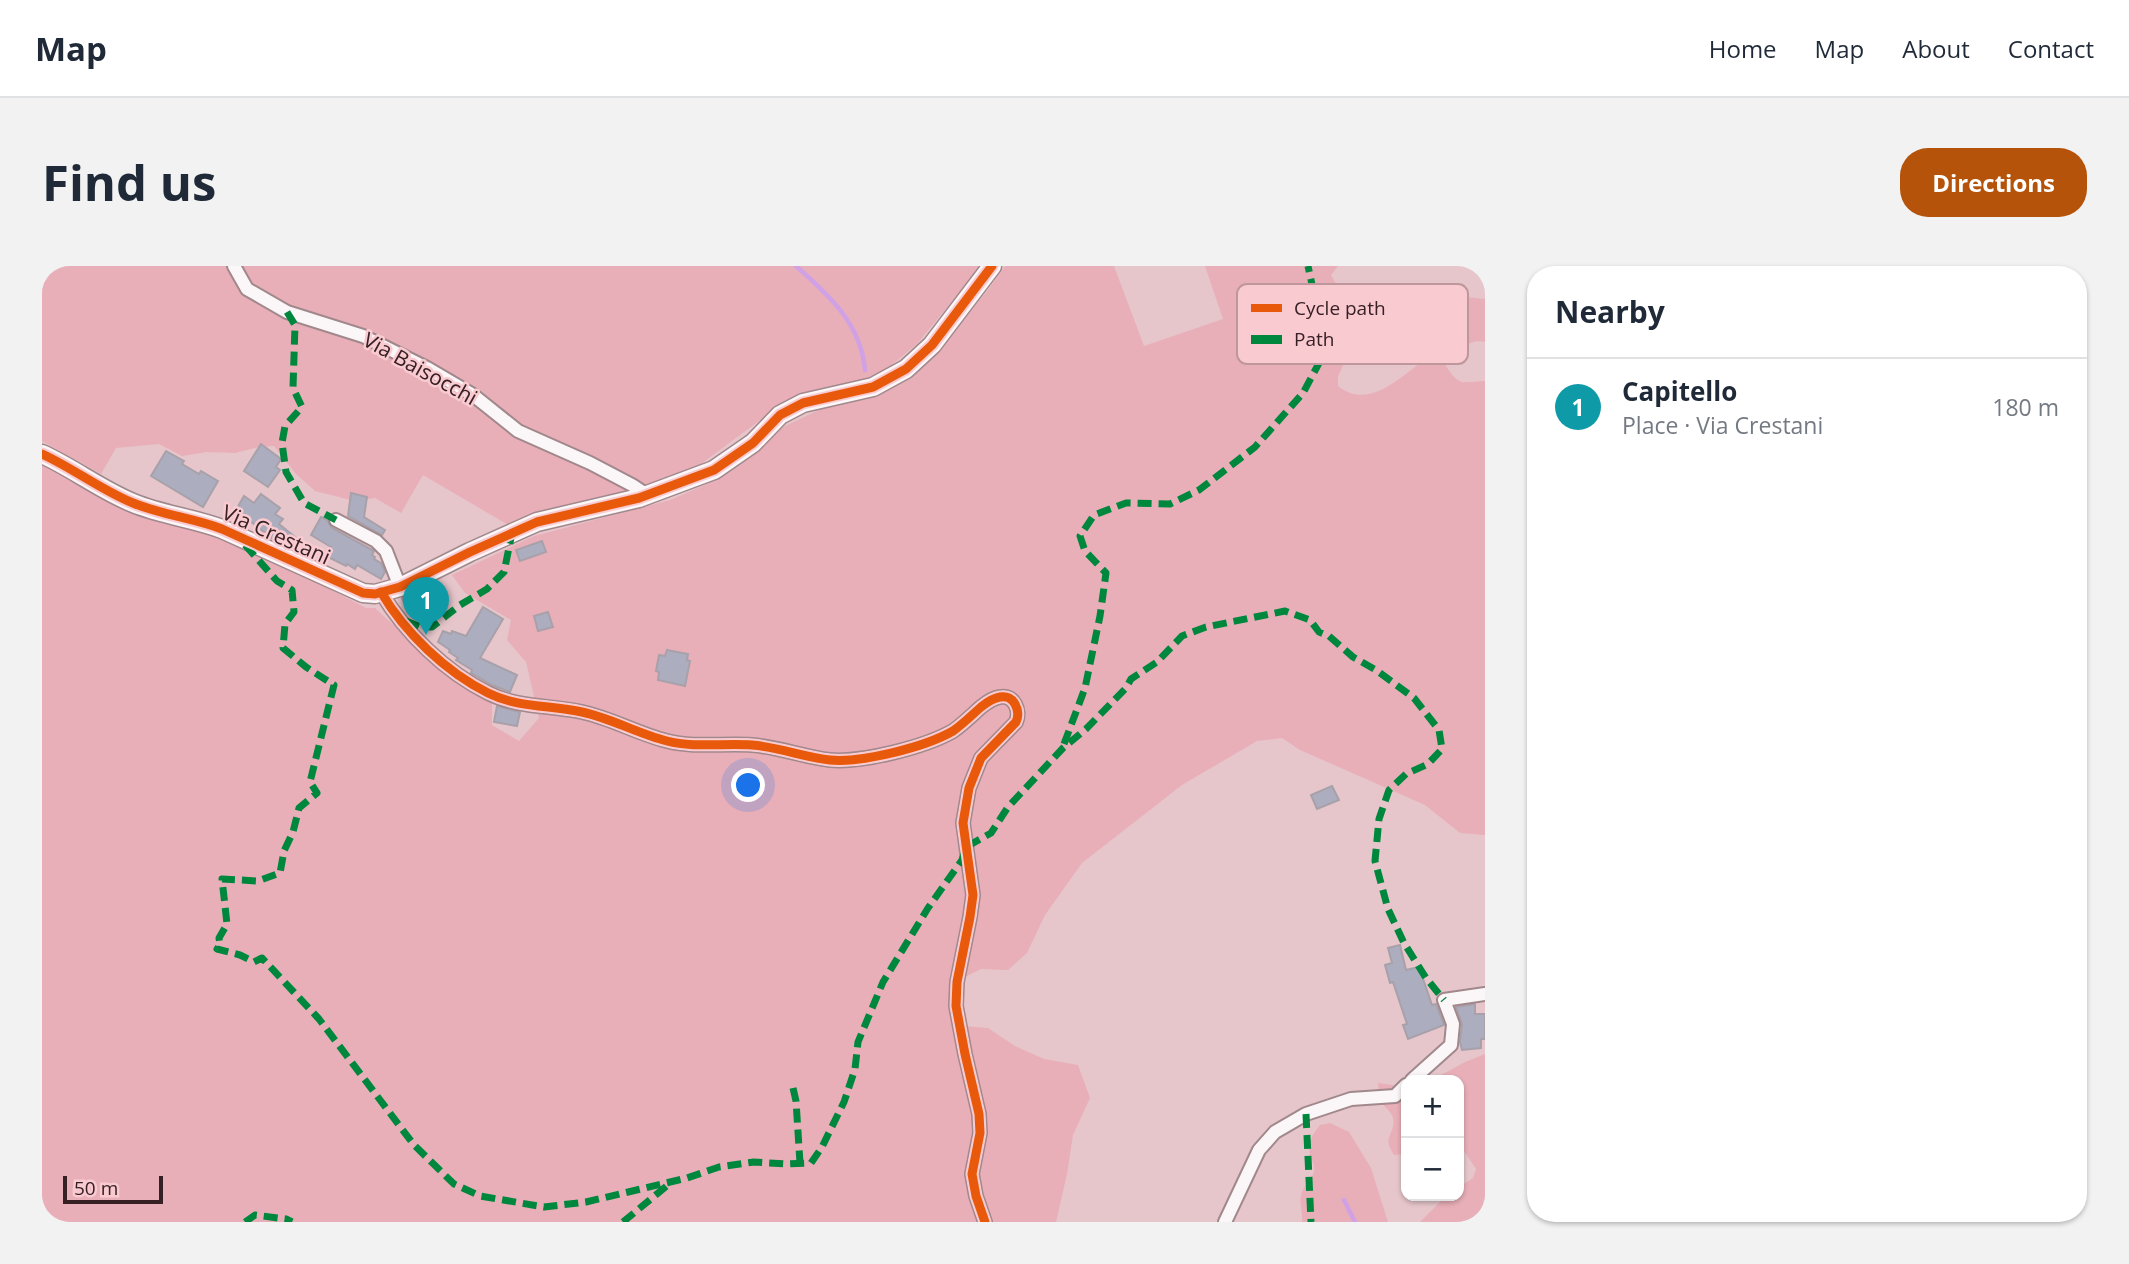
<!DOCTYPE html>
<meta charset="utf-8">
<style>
body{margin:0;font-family:"Open Sans",sans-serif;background:#f2f2f3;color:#1f2937}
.controls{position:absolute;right:21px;bottom:21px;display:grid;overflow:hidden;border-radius:14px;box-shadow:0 2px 5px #0004}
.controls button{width:63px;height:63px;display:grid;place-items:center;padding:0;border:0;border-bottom:2px solid #e0e1e3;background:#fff;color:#1f2937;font:35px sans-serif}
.scale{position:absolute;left:21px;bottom:18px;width:100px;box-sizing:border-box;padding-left:7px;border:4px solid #362024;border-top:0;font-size:19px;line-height:24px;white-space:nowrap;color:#362024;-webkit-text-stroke:5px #f9cad0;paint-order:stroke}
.you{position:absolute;left:707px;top:520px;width:24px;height:24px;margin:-18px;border:5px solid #fff;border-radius:50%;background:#1a73e8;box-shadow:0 0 0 10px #1a73e833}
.badge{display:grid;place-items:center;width:46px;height:46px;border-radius:50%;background:#b45309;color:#fff;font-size:23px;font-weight:700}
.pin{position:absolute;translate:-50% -58px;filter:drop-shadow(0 2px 4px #0008)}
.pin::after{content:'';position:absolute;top:37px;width:24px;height:21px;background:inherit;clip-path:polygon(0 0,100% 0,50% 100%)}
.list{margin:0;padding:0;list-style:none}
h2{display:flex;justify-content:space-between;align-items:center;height:91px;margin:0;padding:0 28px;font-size:30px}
h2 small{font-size:23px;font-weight:400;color:#747a83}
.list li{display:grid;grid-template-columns:46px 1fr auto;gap:21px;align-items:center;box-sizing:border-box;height:98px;padding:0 28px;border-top:2px solid #e0e1e3}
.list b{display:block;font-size:26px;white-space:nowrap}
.list p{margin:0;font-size:23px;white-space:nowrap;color:#747a83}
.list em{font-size:23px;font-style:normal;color:#747a83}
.map{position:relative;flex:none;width:1443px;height:956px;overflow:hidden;border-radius:28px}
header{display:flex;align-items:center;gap:42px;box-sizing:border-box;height:98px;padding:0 35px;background:#fff;border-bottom:2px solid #e0e1e3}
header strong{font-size:33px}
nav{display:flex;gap:38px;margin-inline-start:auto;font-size:24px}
.intro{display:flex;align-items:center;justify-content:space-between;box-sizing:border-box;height:168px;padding:0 42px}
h1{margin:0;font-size:49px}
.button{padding:18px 32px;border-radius:28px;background:#b45309;color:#fff;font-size:24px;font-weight:700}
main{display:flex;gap:42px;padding:0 42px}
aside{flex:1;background:#fff;border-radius:28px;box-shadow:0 2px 5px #0004}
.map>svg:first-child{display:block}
.green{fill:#e9afb8}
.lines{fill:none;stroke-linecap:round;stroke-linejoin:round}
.stream{stroke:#d0a1e4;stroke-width:4.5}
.building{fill:#acadbe;stroke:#a8a1aa;stroke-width:2}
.street-casing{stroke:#a0888c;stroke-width:16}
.secondary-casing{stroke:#a0888c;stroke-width:21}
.street{stroke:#fbf6f7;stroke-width:12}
.secondary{stroke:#fbf6f7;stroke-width:18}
.quiet{stroke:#00873e;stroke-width:7;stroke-dasharray:14 7;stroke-linecap:butt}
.cycleway-casing{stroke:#f9cad0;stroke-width:13}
.cycleway{stroke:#e8590c;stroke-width:9}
.labels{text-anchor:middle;stroke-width:5;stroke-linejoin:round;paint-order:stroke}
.street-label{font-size:21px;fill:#362024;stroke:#f9cad0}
.key{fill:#f9cad0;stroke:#be979c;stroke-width:2}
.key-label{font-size:19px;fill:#362024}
</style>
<header>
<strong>Map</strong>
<nav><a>Home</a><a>Map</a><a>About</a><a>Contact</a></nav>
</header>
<div class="intro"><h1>Find us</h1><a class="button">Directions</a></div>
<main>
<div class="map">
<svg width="1443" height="956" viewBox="0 0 1443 956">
<rect width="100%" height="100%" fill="#e6c6cb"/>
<g class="green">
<path d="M0,0H939L875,78L846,102L819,115L775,123L733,143L655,201L621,216L468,260L381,209L359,247L333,232L313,235L273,225L254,208L232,180L217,181L193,187L165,186L140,190L117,178L74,182L59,208L0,175Z"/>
<path d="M963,0H1072L1102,80L1181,53L1163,0H1296L1289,9L1299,26L1309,31L1320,28L1329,29L1334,39C1323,49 1310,45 1299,55V65L1309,83L1296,110V120C1330,148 1366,102 1394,86C1403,94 1408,112 1420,116C1426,117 1436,115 1443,115V569L1418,567L1383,539L1258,484L1240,472L1215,475L1140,519L1040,597L1003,649L985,687L966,704L939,703L921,712L908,745L922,760L946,762L973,780L1002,793L1036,799L1048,832L1031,869L1025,908L1014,956H0V196L200,277L324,342H333L399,402L450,436V459L477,475L497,452L484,396L465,374L469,354L423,327L410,309L492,270L628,234L665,218L743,160L781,142L826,133L856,119L889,92L946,24Z"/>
<path d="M1423,31L1443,33V76L1435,75L1417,81L1402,72L1396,60L1404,38Z"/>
<path d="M1443,788V956H1378L1404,930H1417V921L1431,912L1434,903L1422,885L1419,875L1417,814H1390L1423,796Z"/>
<path d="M1336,817L1364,821L1363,888L1352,889C1339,869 1354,869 1351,852C1349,844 1341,841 1338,834C1336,829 1337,822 1336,817Z"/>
<path d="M1288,857L1307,866L1329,902L1346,956H1260C1261,946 1257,937 1259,929C1261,920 1271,913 1272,905C1273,899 1270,894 1268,889C1265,878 1271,867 1278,859Z"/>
</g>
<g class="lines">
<g class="stream">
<path d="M754,0C787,29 819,58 823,104"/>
<path d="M1302,934L1313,956"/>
</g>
</g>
<g class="building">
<path d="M219,178L239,193L234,201L238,204L226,221L202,205Z"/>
<path d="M124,185L142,195L140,198L157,208L159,205L176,215L161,241L109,210Z"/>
<path d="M309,227L325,231L322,251L343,264L340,269L306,250Z"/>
<path d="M219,228L238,242L233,248L241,253L237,258L258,275L253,284L232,274L194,244L202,230L212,237Z"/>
<path d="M279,251L285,254L290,262L332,285L330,289L333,291L332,293L339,297L343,306L339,313L315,299L313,303L305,298L304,300L284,290L289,281L269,269Z"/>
<path d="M500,275L504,286L478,295L474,284Z"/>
<path d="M380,323L391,338L384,344L390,351L381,358L366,346L360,332Z"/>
<path d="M441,341L461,353L438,392L475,409L468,426L450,419L429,407L430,404L414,394L416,392L407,386L408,384L396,376L401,365L409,368L410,365L424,370Z"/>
<path d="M506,346L511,361L496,365L492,350Z"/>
<path d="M625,384L646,388L645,394L648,395L643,420L616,414L617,406L614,405L617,389L623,390Z"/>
<path d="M455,440L478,446L475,460L452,456Z"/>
<path d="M1290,520L1297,534L1275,543L1269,529Z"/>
<path d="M1358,679L1364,704L1377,701L1390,739L1394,738L1402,759L1366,773L1361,759L1365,758L1351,716L1348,717L1343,699L1350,697L1346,682Z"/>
<path d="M1433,738V748H1443V773H1439V782L1420,784L1418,776L1420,758L1414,741Z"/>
</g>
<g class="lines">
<g class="street-casing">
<g id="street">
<path d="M192,0L205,23L245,46L321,70L385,102L431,129L476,165L548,197L590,219L605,229"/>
<path d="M294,254L334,275L344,285L358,321"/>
<path d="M339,326C363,367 404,406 446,427C476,442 508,439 540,446C569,452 596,468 625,475C652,482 682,477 710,479C736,481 762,491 788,494C820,497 883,481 911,465C921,458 930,449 939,441C944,437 951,432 958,431C972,428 979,445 974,456L939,492L927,522L921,557L931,629L928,651L915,716L914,740L923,788L937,848L938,867L930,908L934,930L943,956"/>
<path d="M1370,814L1409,779L1411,758L1402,734L1443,728"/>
<path d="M1183,956L1217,884L1233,866L1264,848L1309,833L1353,830L1364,819"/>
</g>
</g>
<g class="secondary-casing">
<path id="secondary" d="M0,188C31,202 59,224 91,237C120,249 151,252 180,263L321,327L333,328L358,321L428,286L495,256L597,232L672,204L711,177L738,149L761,137L831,121L864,103L890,79L950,0"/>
</g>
<use href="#street" class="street"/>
<use href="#secondary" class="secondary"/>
<g class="quiet">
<path d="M245,46L253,59L251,122L260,141L243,160L240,177L244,206L262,237L294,254"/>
<path d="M203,279L235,315L250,324L252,346L243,358L241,382L264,401L292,419L268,516L275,527L257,542L251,566L242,585L238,607L216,615L180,613L185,658L177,672L178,679L175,683L198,689L212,696L220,692L277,753L372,879L412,918L438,930L502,941L544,936L645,912L677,901L712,896L744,898L769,897L780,881L802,836L813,803L816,776L841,716L886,642L920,594L924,581L949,567L966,541L1021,482L1044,463L1084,422L1089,413L1115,396L1140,370L1164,361L1243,345L1268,354L1277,366L1287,370L1311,391L1334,404L1372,432L1397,464L1400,483L1386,498L1364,508L1347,524L1337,553L1333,595L1346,643L1362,677L1384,712L1402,734"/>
<path d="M364,355L379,361H390L418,339L445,323L462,306L470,267"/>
<path d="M1022,478L1043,422L1058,350L1064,307L1043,285L1038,270L1052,249L1084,237L1128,238L1157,224L1213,181L1261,127L1284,84L1266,0"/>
<path d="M751,822L754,835L758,897"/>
<path d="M1264,848L1269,956"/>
<path d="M203,956L213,949L244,953L250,956"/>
<path d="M581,956L627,918"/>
</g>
<g class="cycleway-casing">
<g id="cycleway">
<path d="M0,188C31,202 59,224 91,237C120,249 151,252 180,263L321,327L333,328L358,321L428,286L495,256L597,232L672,204L711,177L738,149L761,137L831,121L864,103L890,79L950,0"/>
<path d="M339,326C363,367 404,406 446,427C476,442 508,439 540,446C569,452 596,468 625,475C652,482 682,477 710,479C736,481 762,491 788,494C820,497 883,481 911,465C921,458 930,449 939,441C944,437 951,432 958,431C972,428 979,445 974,456L939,492L927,522L921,557L931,629L928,651L915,716L914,740L923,788L937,848L938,867L930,908L934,930L943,956"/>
</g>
</g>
<use href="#cycleway" class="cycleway"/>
</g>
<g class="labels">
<g class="street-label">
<text transform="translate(378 103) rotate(29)" y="7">Via Baisocchi</text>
<text transform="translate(234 269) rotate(24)" y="7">Via Crestani</text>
</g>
</g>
<rect x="1195" y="18" width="231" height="80" rx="10" class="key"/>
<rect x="1209" y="38" width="31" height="8" fill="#e8590c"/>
<rect x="1209" y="69" width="31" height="9" fill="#00873e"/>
<g class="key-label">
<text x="1252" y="49">Cycle path</text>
<text x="1252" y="80">Path</text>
</g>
</svg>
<div class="controls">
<button>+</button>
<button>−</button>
</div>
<div class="scale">50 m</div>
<div class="you"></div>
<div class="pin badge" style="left:384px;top:369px;background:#0f9aa8">1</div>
</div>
<aside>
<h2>Nearby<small></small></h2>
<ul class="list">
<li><span class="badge" style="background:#0f9aa8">1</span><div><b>Capitello</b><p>Place · Via Crestani</p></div><em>180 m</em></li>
</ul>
</aside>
</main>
